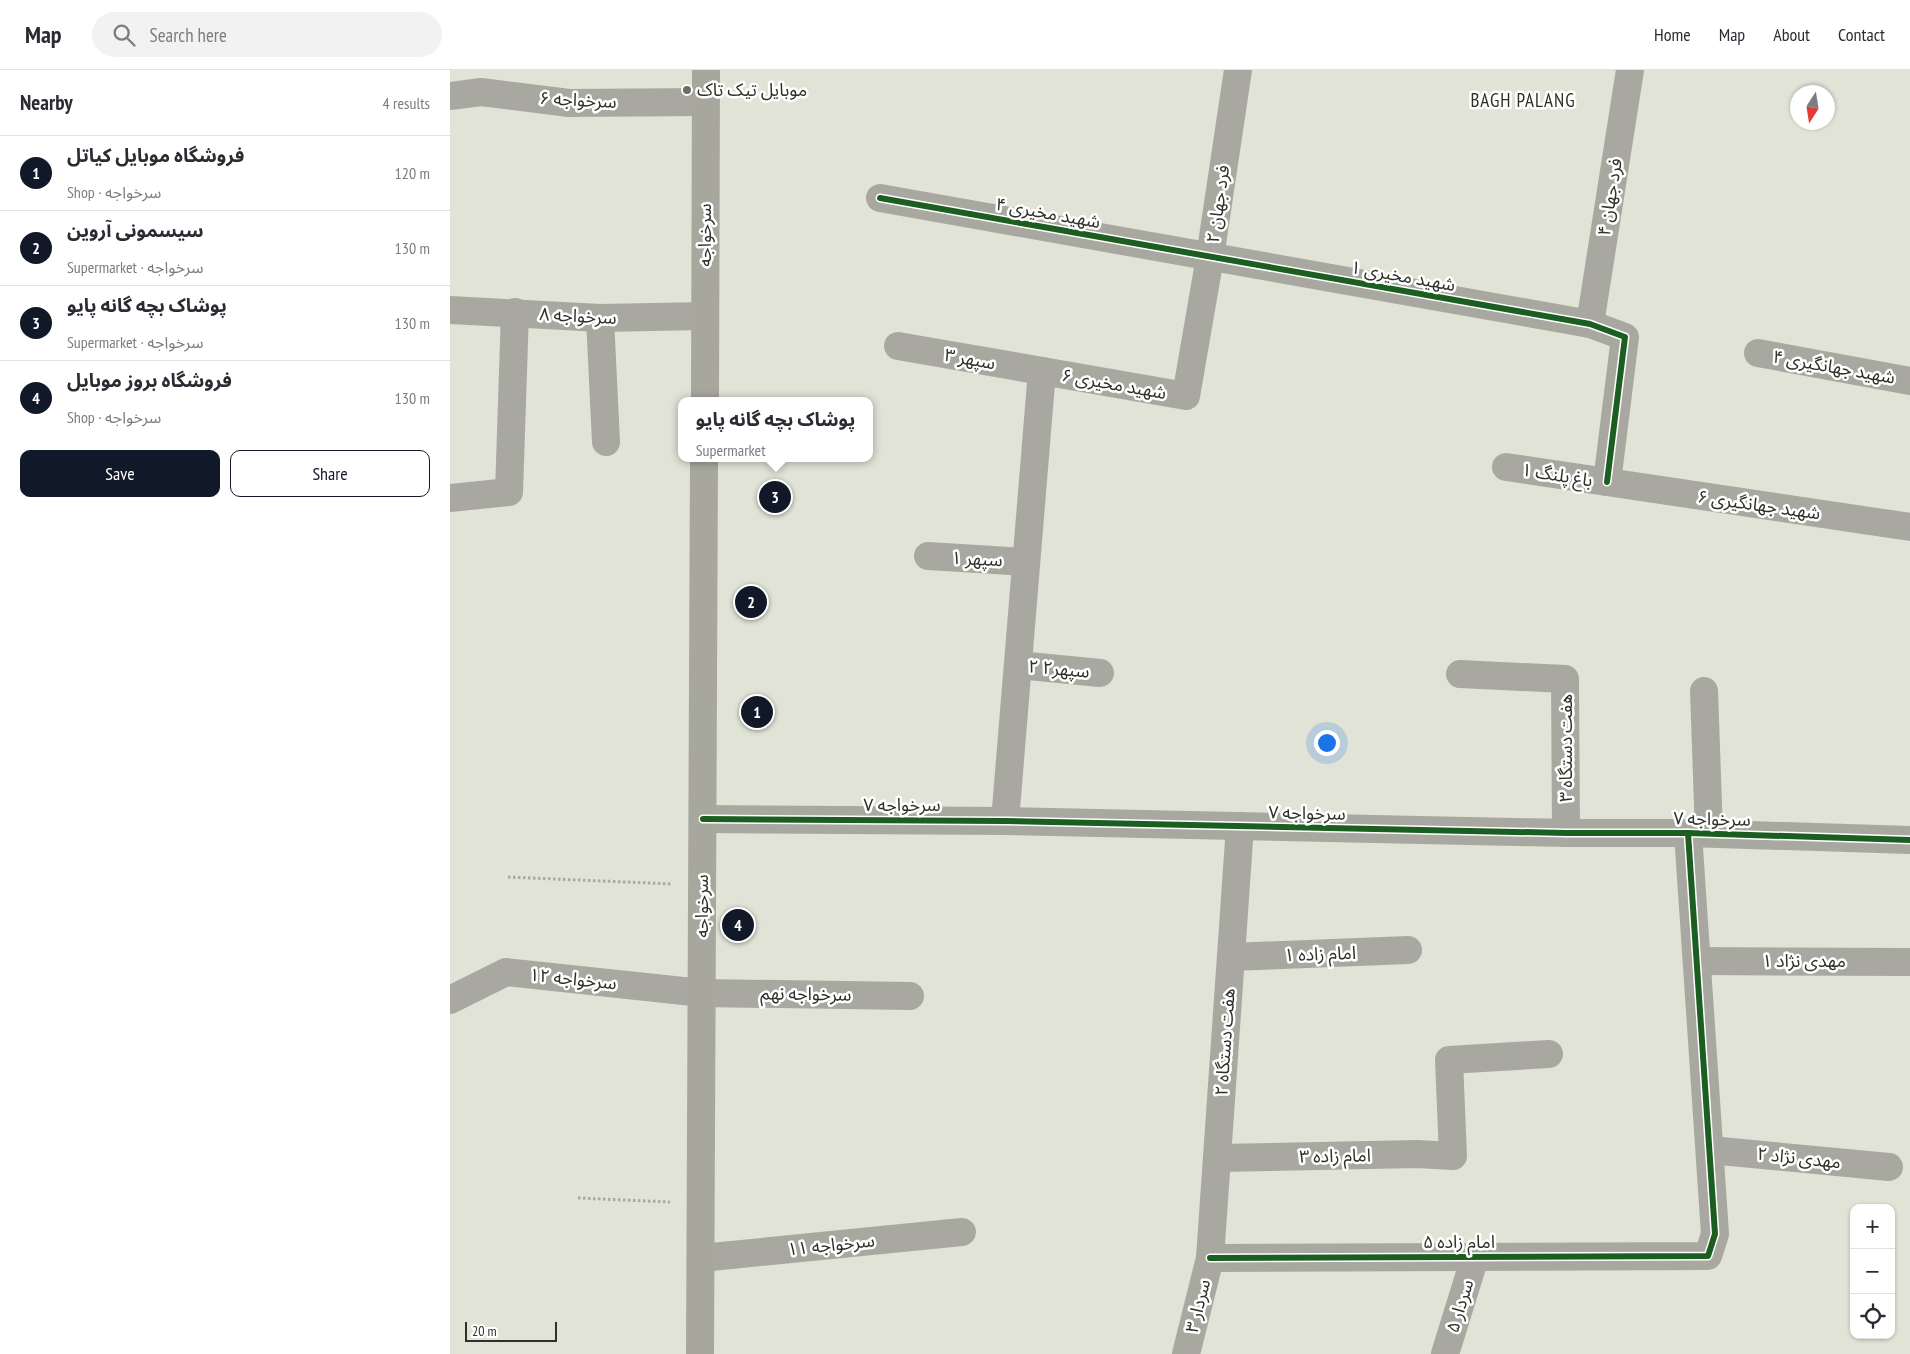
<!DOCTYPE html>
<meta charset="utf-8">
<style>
body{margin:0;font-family:"PT Sans Narrow","Noto Sans Arabic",sans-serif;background:#f2f2f3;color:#2b2b33}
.controls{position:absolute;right:15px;bottom:15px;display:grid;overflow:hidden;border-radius:10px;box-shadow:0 1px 4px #0004}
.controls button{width:45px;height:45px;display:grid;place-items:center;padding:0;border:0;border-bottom:1px solid #e1e1e2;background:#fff;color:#2b2b33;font:25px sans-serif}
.compass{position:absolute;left:1340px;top:15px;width:45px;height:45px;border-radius:50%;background:#fff;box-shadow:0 1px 4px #0004;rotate:192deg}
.scale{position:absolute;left:15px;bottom:12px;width:92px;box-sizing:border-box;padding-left:5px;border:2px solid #2e3127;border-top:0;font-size:14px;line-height:18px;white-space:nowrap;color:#2e3127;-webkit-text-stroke:4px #fff;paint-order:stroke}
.you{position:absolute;left:876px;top:672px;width:18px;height:18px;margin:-12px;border:4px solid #fff;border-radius:50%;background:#1a73e8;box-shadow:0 0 0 8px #1a73e833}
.badge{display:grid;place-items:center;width:32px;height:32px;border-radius:50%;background:#111827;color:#fff;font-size:16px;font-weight:700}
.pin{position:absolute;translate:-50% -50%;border:2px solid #fff;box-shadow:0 1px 5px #0006}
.popup{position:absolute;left:228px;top:327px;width:195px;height:65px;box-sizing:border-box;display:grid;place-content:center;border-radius:10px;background:#fff;filter:drop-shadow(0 1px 4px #0005);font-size:16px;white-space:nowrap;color:#7c7c81}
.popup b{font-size:19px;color:#2b2b33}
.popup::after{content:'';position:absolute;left:50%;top:100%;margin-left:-10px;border:10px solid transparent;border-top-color:#fff}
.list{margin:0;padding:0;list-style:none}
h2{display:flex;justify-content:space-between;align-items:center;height:65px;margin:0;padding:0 20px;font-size:21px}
h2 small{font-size:16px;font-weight:400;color:#7c7c81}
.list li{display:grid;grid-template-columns:32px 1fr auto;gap:15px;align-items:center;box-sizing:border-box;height:75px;padding:0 20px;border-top:1px solid #e1e1e2}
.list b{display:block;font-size:19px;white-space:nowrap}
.list p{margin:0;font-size:16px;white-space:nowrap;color:#7c7c81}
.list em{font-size:16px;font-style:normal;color:#7c7c81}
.actions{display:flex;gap:10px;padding:15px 20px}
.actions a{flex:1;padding:11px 0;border:1px solid #111827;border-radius:10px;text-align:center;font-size:18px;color:#111827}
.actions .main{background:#111827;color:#fff}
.icon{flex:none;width:28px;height:28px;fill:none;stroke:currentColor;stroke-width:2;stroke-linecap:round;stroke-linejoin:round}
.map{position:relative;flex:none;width:1460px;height:1284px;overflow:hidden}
header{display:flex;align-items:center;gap:30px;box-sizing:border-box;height:70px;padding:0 25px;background:#fff;border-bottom:1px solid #e1e1e2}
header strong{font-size:24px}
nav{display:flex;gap:28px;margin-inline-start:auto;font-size:18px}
.search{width:350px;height:45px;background:#f2f2f3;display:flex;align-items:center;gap:12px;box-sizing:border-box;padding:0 18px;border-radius:28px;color:#7c7c81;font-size:19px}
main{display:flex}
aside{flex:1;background:#fff}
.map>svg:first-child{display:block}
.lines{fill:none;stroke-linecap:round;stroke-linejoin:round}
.path{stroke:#a9a9a1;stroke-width:3;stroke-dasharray:2.5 2.5;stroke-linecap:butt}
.street{stroke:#a8a8a0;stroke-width:28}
.secondary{stroke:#a7a79e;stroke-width:28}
.cycleway-casing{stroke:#fff;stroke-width:9}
.cycleway{stroke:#1b5e20;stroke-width:6}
.poi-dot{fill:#6c6f64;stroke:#fff;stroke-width:2}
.labels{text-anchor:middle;stroke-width:5;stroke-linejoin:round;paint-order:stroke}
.poi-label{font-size:18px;fill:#2e3127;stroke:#fff;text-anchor:start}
.street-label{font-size:18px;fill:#2e3127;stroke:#fff}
.neighbourhood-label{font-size:19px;letter-spacing:1px;fill:#2e3127;stroke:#fff}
</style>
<header>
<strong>Map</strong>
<div class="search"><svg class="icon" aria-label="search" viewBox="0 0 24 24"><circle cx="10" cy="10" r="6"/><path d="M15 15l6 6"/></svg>Search here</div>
<nav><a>Home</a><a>Map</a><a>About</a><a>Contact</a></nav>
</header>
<main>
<aside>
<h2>Nearby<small>4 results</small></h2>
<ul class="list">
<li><span class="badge">1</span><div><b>فروشگاه موبایل کیاتل</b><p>Shop · سرخواجه</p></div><em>120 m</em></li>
<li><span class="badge">2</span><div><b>سیسمونی آروین</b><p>Supermarket · سرخواجه</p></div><em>130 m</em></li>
<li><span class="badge">3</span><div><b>پوشاک بچه گانه پایو</b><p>Supermarket · سرخواجه</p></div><em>130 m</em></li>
<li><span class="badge">4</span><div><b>فروشگاه بروز موبایل</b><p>Shop · سرخواجه</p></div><em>130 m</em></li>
</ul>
<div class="actions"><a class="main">Save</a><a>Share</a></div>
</aside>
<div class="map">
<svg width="1460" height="1284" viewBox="0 0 1460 1284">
<rect width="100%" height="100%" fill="#e0e3d6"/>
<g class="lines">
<g class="path">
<path d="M58,807L222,814"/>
<path d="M128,1128L220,1132"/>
</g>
<g class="street">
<path d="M0,26L31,22L119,33L256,32"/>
<path d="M430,128L1140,254L1175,267L1157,412"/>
<path d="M0,240L150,248L255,246"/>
<path d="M150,248L156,372"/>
<path d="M1140,254L1180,0"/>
<path d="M448,276L736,326L760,187L788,0"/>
<path d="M1308,283L1460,311"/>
<path d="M1056,397L1460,457"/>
<path d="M0,428L59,422L65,242"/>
<path d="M478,486L576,492"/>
<path d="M568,595L650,603"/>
<path d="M1010,604L1115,609L1116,763"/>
<path d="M1254,621L1259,763"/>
<path d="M253,749L555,751L1116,763H1238L1460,770"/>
<path d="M555,751L592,301"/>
<path d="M781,887L958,880"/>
<path d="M1248,891L1460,892"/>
<path d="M0,930L56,902L252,923L460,926"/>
<path d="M1260,1080L1439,1097"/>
<path d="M767,1088L967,1084L1003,1086L999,990L1099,984"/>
<path d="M251,1188L512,1162"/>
<path d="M760,1188L1258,1186L1265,1164L1238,763"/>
<path d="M736,1284L760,1188L790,756"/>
<path d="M995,1284L1025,1187"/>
</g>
<g class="secondary">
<path d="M255,331L256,0"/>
<path d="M250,1284L254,388"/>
</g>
<g class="cycleway-casing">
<g id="cycleway">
<path d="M430,128L1140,254L1175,267L1157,412"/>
<path d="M253,749L555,751L1116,763H1238L1460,770"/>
<path d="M760,1188L1258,1186L1265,1164L1238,763"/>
</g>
</g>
<use href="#cycleway" class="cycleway"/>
</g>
<circle class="poi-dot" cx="237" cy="20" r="5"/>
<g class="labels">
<g class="poi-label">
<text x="247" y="26">موبایل تیک تاک</text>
</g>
<g class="street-label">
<text transform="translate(128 30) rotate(3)" y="6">سرخواجه ۶</text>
<text transform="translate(1160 127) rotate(-81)" y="6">۴ فرد جهان</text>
<text transform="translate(768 134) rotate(-82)" y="6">۲ فرد جهان</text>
<text transform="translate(598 143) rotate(10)" y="6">۴ شهید مخیری</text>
<text transform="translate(255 165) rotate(-90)" y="6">سرخواجه</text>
<text transform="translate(953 206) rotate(10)" y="6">شهید مخیری ۱</text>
<text transform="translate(128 246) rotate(3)" y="6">۸ سرخواجه</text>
<text transform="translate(520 289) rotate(10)" y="6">۳ سپهر</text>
<text transform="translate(1384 297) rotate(10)" y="6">۴ شهید جهانگیری</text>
<text transform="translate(664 314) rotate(10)" y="6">شهید مخیری ۶</text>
<text transform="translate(1107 405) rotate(9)" y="6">۱ باغ پلنگ</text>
<text transform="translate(1309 435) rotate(8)" y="6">۶ شهید جهانگیری</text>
<text transform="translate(527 489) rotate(3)" y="6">۱ سپهر</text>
<text transform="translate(609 599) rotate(5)" y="6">۲ سپهر۲</text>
<text transform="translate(1116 678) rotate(-90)" y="6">۳ هفت دستگاه</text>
<text x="452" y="741">سرخواجه ۷</text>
<text transform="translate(857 743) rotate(1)" y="6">سرخواجه ۷</text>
<text transform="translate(1262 749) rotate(1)" y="6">سرخواجه ۷</text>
<text transform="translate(252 836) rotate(-90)" y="6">سرخواجه</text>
<text transform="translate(870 884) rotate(-2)" y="6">۱ امام زاده</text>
<text x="1354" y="897">۱ مهدی نژاد</text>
<text transform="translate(123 909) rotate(6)" y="6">۱۲ سرخواجه</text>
<text transform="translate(356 924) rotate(1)" y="6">سرخواجه نهم</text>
<text transform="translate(775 972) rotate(-86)" y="6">هفت دستگاه ۲</text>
<text transform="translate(885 1086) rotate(-1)" y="6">۳ امام زاده</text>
<text transform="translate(1349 1088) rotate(6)" y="6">۲ مهدی نژاد</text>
<text x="1009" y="1178">۵ امام زاده</text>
<text transform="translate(381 1175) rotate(-6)" y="6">۱۱ سرخواجه</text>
<text transform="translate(748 1236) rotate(-76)" y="6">۳ سردار</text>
<text transform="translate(1010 1236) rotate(-73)" y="6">۵ سردار</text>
</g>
<g class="neighbourhood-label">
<text x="1073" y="37">BAGH PALANG</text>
</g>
</g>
</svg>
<div class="controls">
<button>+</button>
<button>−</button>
<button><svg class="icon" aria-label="locate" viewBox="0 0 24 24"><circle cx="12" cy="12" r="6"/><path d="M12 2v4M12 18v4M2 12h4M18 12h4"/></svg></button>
</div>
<svg class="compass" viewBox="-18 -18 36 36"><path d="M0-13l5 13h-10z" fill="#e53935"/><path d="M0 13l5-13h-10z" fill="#7c7c81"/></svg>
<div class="scale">20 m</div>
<div class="you"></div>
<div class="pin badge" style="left:307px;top:642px">1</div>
<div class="pin badge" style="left:301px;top:532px">2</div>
<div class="pin badge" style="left:325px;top:427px">3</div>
<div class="popup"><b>پوشاک بچه گانه پایو</b>Supermarket</div>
<div class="pin badge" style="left:288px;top:855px">4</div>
</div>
</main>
